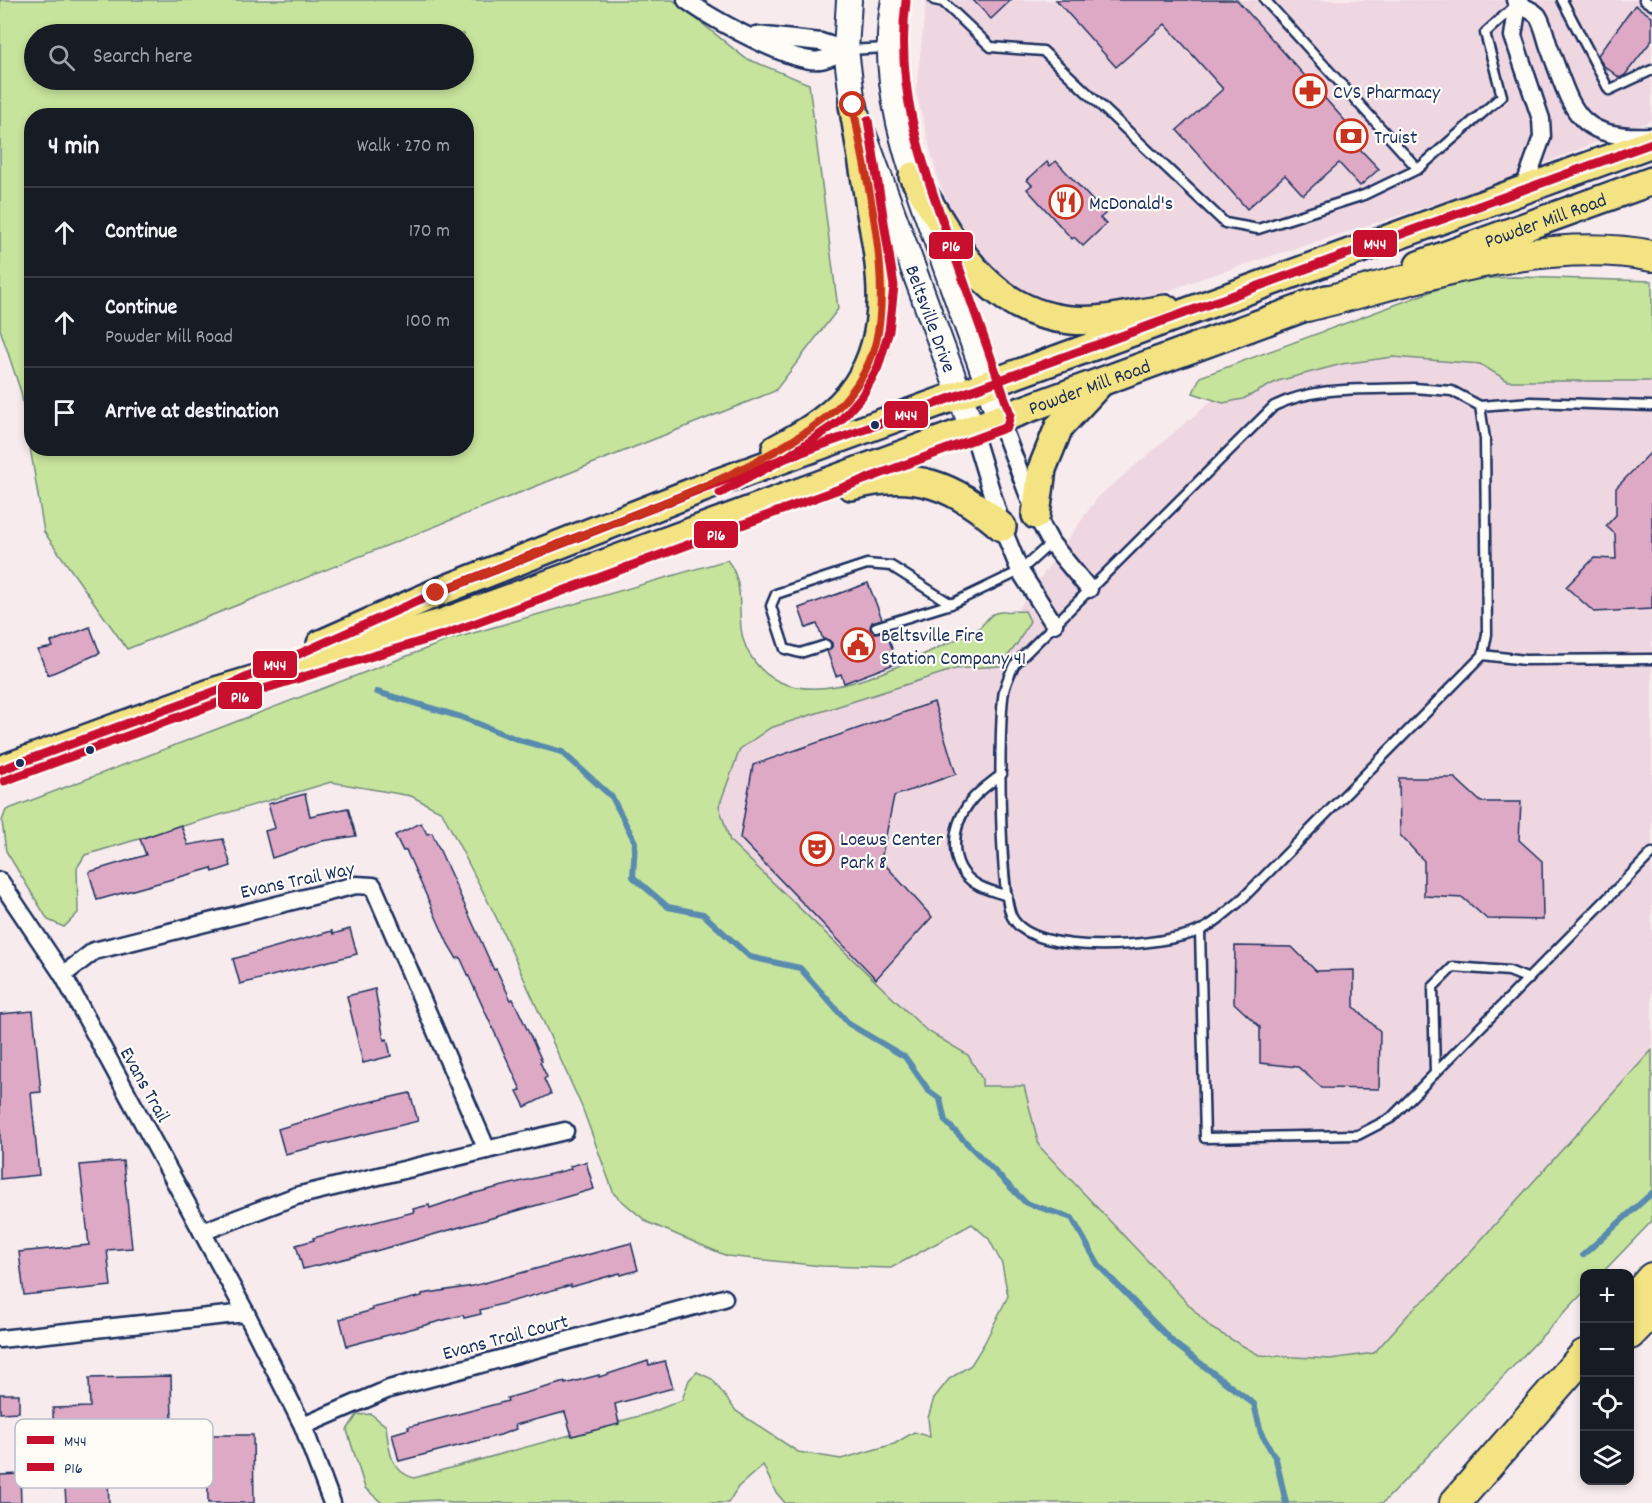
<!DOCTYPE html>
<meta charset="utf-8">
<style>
body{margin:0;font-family:Dekko,sans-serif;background:#242831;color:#f1f3f6}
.controls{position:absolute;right:18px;bottom:18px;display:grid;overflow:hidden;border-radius:12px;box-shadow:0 3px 9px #0003}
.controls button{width:54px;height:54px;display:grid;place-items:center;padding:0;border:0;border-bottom:2px solid #363941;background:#171b24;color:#f1f3f6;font:30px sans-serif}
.stop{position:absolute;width:18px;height:18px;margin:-14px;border:4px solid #c8321e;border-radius:50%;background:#fff}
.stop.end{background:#c8321e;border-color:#fff;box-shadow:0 2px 6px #0008}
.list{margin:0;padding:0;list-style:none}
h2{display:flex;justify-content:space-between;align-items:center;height:78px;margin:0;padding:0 24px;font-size:26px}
h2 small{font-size:20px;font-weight:400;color:#9ea1a6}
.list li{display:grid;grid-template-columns:39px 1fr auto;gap:18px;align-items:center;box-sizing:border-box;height:90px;padding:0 24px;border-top:2px solid #363941}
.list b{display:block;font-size:22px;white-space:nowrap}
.list p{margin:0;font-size:20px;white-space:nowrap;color:#9ea1a6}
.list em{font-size:20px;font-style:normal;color:#9ea1a6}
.icon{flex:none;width:33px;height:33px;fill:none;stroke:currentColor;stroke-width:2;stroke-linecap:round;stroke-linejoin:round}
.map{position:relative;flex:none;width:1652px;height:1503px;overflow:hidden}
.search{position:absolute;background:#171b24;box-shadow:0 3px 9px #0003;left:24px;top:24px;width:450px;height:66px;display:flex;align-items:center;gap:15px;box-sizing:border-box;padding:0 21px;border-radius:33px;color:#9ea1a6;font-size:22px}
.panel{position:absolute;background:#171b24;box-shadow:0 3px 9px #0003;left:24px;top:108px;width:450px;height:348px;border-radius:24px}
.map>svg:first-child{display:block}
.built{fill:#efd7e1}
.green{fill:#c7e49c;stroke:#718a7d;stroke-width:1.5;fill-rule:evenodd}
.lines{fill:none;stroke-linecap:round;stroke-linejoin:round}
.stream{stroke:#598bae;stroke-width:6}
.building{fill:#dda9c4;stroke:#1b2f5e;stroke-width:1.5}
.lane-casing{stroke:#1b2f5e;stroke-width:13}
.street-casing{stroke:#1b2f5e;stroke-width:21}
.secondary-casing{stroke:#1b2f5e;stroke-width:28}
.primary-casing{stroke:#1b2f5e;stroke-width:32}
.highway-casing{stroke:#1b2f5e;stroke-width:34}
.lane{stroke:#fdfcf7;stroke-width:8}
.street{stroke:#fdfcf7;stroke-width:16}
.secondary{stroke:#fdfcf7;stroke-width:24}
.primary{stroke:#f4e382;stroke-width:27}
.highway{stroke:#f4e382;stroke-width:30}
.bus-1-casing{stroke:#fdfcf7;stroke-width:14}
.bus-2-casing{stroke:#fdfcf7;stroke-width:14}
.bus-1{stroke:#c8102e;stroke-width:9}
.bus-2{stroke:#c8102e;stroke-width:9}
.route{stroke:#c8321e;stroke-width:8}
.bus-dot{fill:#1b2f5e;stroke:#fdfcf7;stroke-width:2}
.labels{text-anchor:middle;stroke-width:4.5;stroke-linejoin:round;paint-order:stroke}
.poi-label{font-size:20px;fill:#1b2f5e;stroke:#fdfcf7;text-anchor:start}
.street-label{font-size:20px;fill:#1b2f5e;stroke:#fdfcf7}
.key{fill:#fdfcf7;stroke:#b9bec9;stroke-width:1.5}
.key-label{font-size:16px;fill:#1b2f5e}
.line-badge{stroke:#fdfcf7;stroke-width:2}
.badge-label{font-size:16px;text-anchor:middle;font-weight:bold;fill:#fff}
</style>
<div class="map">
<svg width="1652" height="1503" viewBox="0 0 1652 1503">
<rect width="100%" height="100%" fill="#f7ebed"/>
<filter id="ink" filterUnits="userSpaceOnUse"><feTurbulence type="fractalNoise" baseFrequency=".0167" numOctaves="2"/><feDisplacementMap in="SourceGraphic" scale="12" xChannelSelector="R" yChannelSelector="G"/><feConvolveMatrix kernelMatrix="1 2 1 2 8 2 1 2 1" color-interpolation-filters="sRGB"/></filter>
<g filter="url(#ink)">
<g class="built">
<path d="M926,0H1652V120L1473,192L1206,277L1131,304L1089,307L1040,302L1004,281L969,248L938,180L916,92Z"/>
<path d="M1459,319L1652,326V1077L1307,1461L567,864L724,718L902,672L1012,618L1098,497L1235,381Z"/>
</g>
<g class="green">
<path d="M0,0H673L745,58L809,84L838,309L775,391L127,649L44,532L21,392L0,329ZM34,34H464V80H34ZM32,116H466V448H32Z"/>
<path d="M1514,277L1652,281V381H1508L1480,364L1393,357L1342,364L1278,381L1243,399L1223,403L1193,393L1200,377L1438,289L1474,279Z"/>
<path d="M727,560C751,590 729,625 752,658C792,718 882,674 931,651C946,643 966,637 980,627C984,624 988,617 993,614C1001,610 1016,612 1025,611L1030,621L1017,644L1000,666L955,669L770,728L740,749L719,806L730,841L926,1030L968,1055L982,1079V1086H1024L1039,1146L1211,1328L1259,1355L1330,1359L1374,1353L1414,1308L1435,1291L1652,1050V1221L1602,1273L1584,1274V1292L1383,1503H785L775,1491L763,1465L738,1487L728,1503H450L438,1500L382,1503L365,1488L347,1430L357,1415L371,1414L386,1426C389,1448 389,1471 414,1478L650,1413L682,1400L689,1380L697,1372L712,1379L736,1411L798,1452L841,1459L894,1444L914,1432L930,1437L928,1418L934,1398L949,1379L971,1365L984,1344L1008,1296L1002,1264L989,1239L972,1224L891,1268L822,1266L727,1256L647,1222L614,1194L582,1107L496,917L442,812L411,796L331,782L85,855L77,868L78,913L64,927L48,920L6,851L2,821L6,810L449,640Z"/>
</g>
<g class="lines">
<g class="stream">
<path d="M377,692L461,717L519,740L562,752L612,797L635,842L633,877L668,907L703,914L750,957L800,968L849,1024L905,1057L929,1091L940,1099L945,1121L1026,1203L1072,1218L1099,1266L1175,1344L1254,1404L1261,1433L1276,1459L1286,1503"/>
<path d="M1583,1255L1652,1193"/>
</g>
</g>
<g class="building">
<path d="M973,0H1011L991,19Z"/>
<path d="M1056,0H1237L1364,142L1358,147L1379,169L1360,186L1339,163L1303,195L1285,175L1247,209L1177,130L1223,89L1165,24L1116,67Z"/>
<path d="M1635,5L1652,17V40L1625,75L1620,78L1603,65L1598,55Z"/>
<path d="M1056,161L1105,214L1100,218L1106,224L1083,246L1074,237L1072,239L1027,189L1032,185L1027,180L1047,162L1050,166Z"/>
<path d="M1652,451V609L1594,612L1566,587L1594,558L1616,559L1615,534L1606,526L1616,515V488Z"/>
<path d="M868,583L882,619L872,622L870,629L875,633L886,631L897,663L844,683L841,674L836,676L827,651L832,647V643L823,639L817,624L806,628L799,608Z"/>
<path d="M90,627L100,653L48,675L38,650L53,647L51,642Z"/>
<path d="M934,702L956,774L894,796L881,860L932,917L876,979L740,838L753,765Z"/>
<path d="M1399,778H1455L1481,802H1521L1519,840L1542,861L1543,920L1487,919L1463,898L1424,896V861L1400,835Z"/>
<path d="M305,794L310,816L348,808L356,836L322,841L272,858L265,831L275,828L268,804Z"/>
<path d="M421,823L427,834L432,833L494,970L496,969L511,1000L513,999L542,1061L540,1062L547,1077L544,1079L551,1094L525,1107L517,1091L521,1090L460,957L457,959L448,944L406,850L403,851L395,835Z"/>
<path d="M181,825L188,845L223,839L231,866L213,872L212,868L97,900L89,872L146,855L140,839Z"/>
<path d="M350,929L357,954L240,984L233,959L332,931L333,934Z"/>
<path d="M1235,946L1292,947L1316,971L1354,970V1007L1380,1031L1379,1089L1322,1088L1298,1067L1260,1063V1027L1234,1003Z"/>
<path d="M375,989L384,1040L387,1039L391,1056L363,1063L347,996Z"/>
<path d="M33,1011L41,1092L31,1093L39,1175L0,1179V1014Z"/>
<path d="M410,1093L418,1121L285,1154L278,1129L361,1104Z"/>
<path d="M123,1161L132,1248L107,1250L111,1286L24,1295L19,1252L89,1245L80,1165Z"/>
<path d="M586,1162L594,1189L372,1252L303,1269L296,1245L314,1240L313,1238L414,1212L413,1209L429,1205L430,1208L471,1194L571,1169L570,1166Z"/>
<path d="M631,1243L638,1270L621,1275L620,1273L571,1287V1285L480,1310L481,1314L464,1318L463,1315L347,1346L340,1319L373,1310L372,1308L422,1296V1294L473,1286Z"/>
<path d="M648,1361L649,1365L665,1361L673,1388L615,1404L619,1424L572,1436L565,1412L515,1425L516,1429L500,1435L399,1461L392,1434L409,1429L408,1427L508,1401L507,1398L565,1382V1384L599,1375V1377Z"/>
<path d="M171,1376L172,1422L97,1423L98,1480H108L109,1503H66L65,1488H54L53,1408L90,1407L89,1378Z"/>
<path d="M0,1394H19V1412L0,1413Z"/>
<path d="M207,1435H253L254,1503H208Z"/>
<path d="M20,1474L21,1503H0V1475Z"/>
</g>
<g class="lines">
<g class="lane-casing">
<g id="lane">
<path d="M934,0L943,2L991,47L1043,51L1225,223L1258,229L1364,195L1418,169"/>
<path d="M1265,0L1418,169L1502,96L1485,33L1517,4"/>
<path d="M1562,0L1609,90L1652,70"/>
<path d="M1644,0L1652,5"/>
<path d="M847,50L888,48"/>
<path d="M1414,388L1452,391L1480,406L1485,439L1487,634L1483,655L1238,903C1226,912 1215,924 1201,930C1165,946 1034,959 1012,917C999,891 998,723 1004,691C1006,682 1010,674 1014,665L1274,406C1318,385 1366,390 1414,388Z"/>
<path d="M1480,406L1531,402L1652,406"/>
<path d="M876,627L951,604L1020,571L1051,543"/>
<path d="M826,645L800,653L785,649L771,606L776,594L867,564L891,566L951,604"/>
<path d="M1483,655L1525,660L1652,659"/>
<path d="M1002,774C991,783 978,791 970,802C951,827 947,866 976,884C985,890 997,892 1007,896"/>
<path d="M1200,930L1205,1138L1358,1135L1391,1118L1652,853"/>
<path d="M1435,1073L1433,987L1453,967L1509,971L1529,979"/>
</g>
</g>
<g class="street-casing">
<g id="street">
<path d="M686,0C709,17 794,65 820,60C829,59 838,53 846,50"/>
<path d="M1515,0C1521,8 1532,9 1538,16C1543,24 1546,38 1549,47C1573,109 1574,140 1651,136"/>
<path d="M1518,4L1513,36L1541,119L1542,137L1523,190"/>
<path d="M756,35L821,42L846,50"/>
<path d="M999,418L1036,515L1051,543L1089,589"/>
<path d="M972,428L1002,527L1020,571L1054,624"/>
<path d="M0,881L63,975L246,1313L303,1426L332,1503"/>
<path d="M63,975L94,951L356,885L373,886L487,1150"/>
<path d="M202,1232L296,1196L565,1131"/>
<path d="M0,1339L246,1313"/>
<path d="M303,1426L389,1389L724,1298"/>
</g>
</g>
<g class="secondary-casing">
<g id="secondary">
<path id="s1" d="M849,0L846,50L853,105L972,428"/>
<path d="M894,0C878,83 910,169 938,245C958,303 980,360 999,418"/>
</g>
</g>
<g class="primary-casing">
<g id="primary">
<path d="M913,176C952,240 986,313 1071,320C1102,323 1135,313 1166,309"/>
<path id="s2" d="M1419,265L1652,181"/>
<path d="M776,449C806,433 838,414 857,385C893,331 881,268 870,208C865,174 859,139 853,105"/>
<path d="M851,486C914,469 954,485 1002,527"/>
<path d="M1036,515L1042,469L1059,427L1098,385"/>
<path d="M321,644L436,593L703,488L1652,143"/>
<path id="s3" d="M0,770L216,691L445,622L1327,299"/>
</g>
</g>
<g class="highway-casing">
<g id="highway">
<path d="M1307,306C1414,280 1541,234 1652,256"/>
<path d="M1630,1303L1652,1278"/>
<path d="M1630,1334L1652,1311"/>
<path d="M1455,1503L1584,1355"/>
</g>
</g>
<use href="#lane" class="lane"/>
<use href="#street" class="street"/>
<use href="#secondary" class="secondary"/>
<use href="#primary" class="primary"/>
<use href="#highway" class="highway"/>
<g class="bus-1-casing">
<path id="bus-1" d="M0,770L216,691L436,593L703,488L1652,143"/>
</g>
<g class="bus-2-casing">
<g id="bus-2">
<path d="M720,493L787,457L840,421L862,396L878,367L889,331L894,286L868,120"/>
<path d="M4,781L220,702L449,633L1007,427L1010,414C991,356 970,299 950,242C921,160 895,89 906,1"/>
</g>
</g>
<use href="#bus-1" class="bus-1"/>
<use href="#bus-2" class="bus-2"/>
</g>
</g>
<g class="lines" filter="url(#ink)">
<path class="route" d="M436,593C499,568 562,543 626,518C691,493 772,460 827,417C851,398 869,371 876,342C892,273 865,175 853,105"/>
</g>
<defs>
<g id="pharmacy-ring" transform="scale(1.725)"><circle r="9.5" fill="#fdfcf7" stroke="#c8321e" stroke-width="1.5"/><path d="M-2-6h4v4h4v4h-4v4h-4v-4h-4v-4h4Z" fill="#c8321e"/></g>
<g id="bank-ring" transform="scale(1.725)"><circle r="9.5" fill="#fdfcf7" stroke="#c8321e" stroke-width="1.5"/><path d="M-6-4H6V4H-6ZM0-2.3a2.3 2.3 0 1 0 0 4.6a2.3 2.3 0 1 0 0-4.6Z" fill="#c8321e"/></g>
<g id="restaurant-ring" transform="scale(1.725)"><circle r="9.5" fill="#fdfcf7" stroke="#c8321e" stroke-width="1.5"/><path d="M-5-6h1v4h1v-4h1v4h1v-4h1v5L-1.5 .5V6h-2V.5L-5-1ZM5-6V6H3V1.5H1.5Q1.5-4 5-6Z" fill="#c8321e"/></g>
<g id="civic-ring" transform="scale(1.725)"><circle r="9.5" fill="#fdfcf7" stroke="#c8321e" stroke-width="1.5"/><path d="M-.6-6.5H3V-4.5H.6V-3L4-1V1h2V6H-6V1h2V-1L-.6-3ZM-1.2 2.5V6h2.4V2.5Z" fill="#c8321e"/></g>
<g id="theatre-ring" transform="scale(1.725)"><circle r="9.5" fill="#fdfcf7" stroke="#c8321e" stroke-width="1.5"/><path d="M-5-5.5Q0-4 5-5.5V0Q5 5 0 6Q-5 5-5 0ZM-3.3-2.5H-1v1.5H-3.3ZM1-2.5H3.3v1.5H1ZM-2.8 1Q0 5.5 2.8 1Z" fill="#c8321e"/></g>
</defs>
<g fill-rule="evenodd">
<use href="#pharmacy-ring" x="1310" y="91"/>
<use href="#bank-ring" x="1351" y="136"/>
<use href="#restaurant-ring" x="1066" y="202"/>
<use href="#civic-ring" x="858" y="645"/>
<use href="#theatre-ring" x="817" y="849"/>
</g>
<g class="bus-dot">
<circle cx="875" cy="425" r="5"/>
<circle cx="90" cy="750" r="5"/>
<circle cx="20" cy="763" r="5"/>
</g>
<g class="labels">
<g class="poi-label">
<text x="1333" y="98">CVS Pharmacy</text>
<text x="1374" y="143">Truist</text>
<text x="1089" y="209">McDonald's</text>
<text x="881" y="641">Beltsville Fire<tspan x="881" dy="23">Station Company 41</tspan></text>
<text x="840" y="845">Loews Center<tspan x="840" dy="23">Park 8</tspan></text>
</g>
<g class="street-label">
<text dy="7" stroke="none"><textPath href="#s2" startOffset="134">Powder Mill Road</textPath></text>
<text dy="7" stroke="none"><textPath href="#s1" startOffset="333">Beltsville Drive</textPath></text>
<text dy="7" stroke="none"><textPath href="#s3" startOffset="1155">Powder Mill Road</textPath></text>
<text transform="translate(297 879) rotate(-12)" y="7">Evans Trail Way</text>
<text transform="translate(146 1084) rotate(61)" y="7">Evans Trail</text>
<text transform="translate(505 1336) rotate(-15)" y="7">Evans Trail Court</text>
</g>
</g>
<rect x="15" y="1419" width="198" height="69" rx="9" class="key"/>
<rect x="27" y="1436" width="27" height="8" fill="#c8102e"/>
<rect x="27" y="1463" width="27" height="8" fill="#c8102e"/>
<g class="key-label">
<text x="64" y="1446">M44</text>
<text x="64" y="1473">P16</text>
</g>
<g class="line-badge">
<rect x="1352" y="229" width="46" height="29" rx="6" fill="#c8102e"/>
<rect x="928" y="231" width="46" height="29" rx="6" fill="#c8102e"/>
<rect x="883" y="400" width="46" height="29" rx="6" fill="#c8102e"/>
<rect x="693" y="520" width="46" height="29" rx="6" fill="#c8102e"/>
<rect x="252" y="650" width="46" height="29" rx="6" fill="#c8102e"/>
<rect x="217" y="681" width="46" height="29" rx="6" fill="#c8102e"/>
</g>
<g class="badge-label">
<text x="1375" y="249">M44</text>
<text x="951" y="251">P16</text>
<text x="906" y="420">M44</text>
<text x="716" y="540">P16</text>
<text x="275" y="670">M44</text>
<text x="240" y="702">P16</text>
</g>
</svg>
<div class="controls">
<button>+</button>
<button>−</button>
<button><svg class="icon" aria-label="locate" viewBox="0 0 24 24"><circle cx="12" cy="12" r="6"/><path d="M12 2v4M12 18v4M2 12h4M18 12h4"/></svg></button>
<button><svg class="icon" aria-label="layers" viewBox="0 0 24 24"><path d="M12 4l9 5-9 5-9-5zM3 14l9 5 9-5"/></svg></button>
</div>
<div class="stop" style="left:853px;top:105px"></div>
<div class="stop end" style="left:436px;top:593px"></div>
<div class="search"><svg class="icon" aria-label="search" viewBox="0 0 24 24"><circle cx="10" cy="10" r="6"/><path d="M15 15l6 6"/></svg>Search here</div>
<section class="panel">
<h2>4 min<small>Walk · 270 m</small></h2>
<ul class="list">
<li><svg class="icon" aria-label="ahead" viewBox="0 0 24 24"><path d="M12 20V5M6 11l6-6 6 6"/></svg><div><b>Continue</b></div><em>170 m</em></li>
<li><svg class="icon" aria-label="ahead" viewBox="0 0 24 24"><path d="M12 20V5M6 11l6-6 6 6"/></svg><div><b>Continue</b><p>Powder Mill Road</p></div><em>100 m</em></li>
<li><svg class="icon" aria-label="arrive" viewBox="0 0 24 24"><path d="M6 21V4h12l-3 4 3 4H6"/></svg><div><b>Arrive at destination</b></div></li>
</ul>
</section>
</div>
